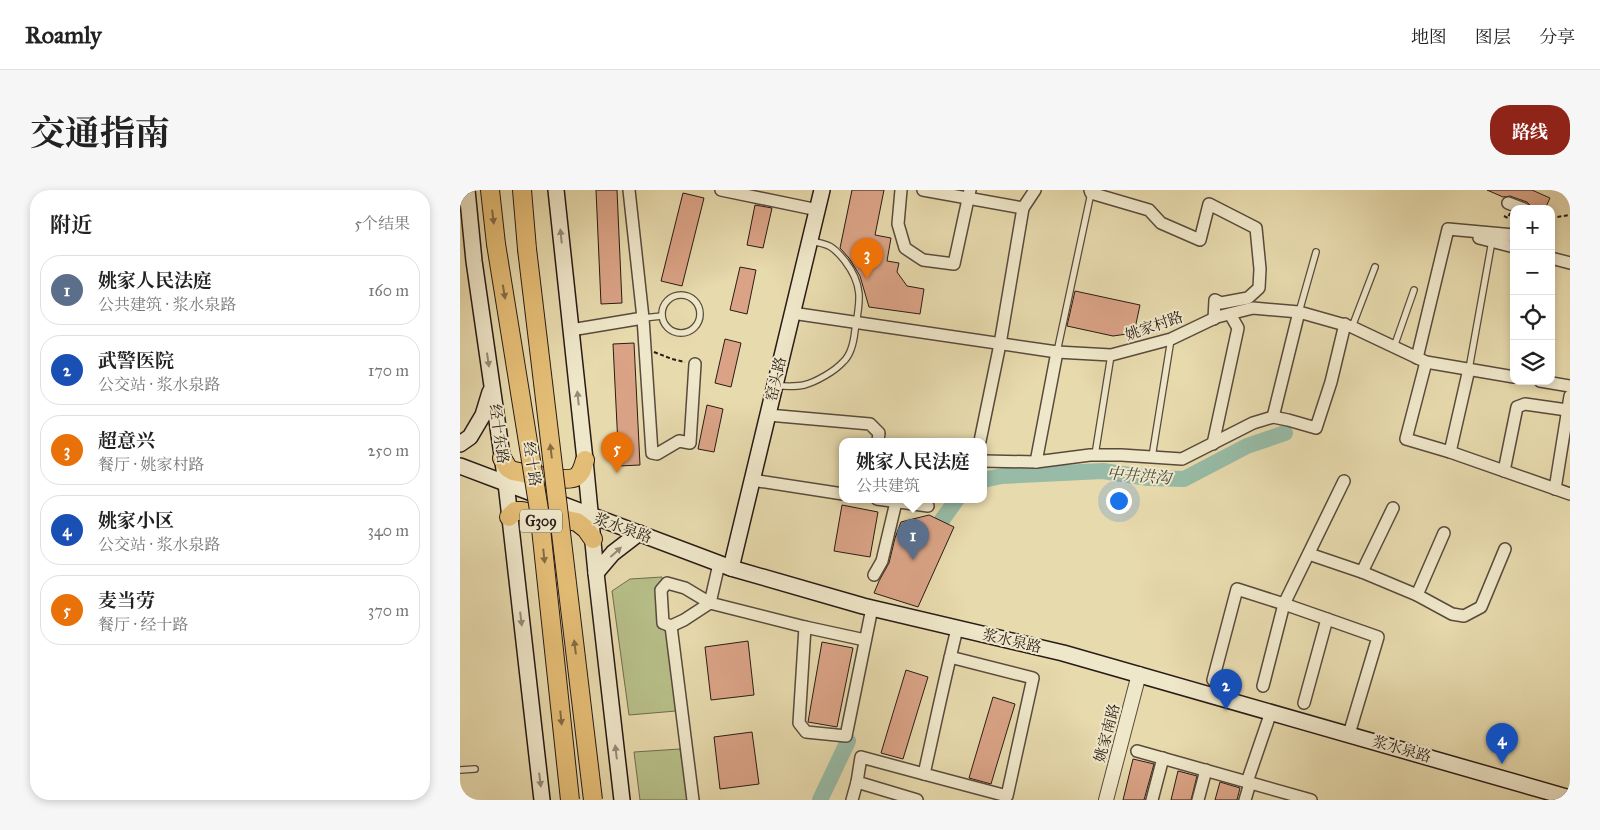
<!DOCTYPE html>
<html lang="zh">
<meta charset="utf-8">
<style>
body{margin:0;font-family:"IM FELL Great Primer","Noto Serif SC",serif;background:#f6f6f6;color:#222}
.controls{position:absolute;right:15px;top:15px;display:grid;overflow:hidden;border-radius:10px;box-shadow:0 2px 8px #0003}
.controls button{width:45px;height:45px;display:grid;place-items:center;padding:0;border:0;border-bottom:1px solid #e0e0e0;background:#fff;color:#222;font:25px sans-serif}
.you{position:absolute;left:658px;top:310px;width:18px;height:18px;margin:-12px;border:4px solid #fff;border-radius:50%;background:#1a73e8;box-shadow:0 0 0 8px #1a73e833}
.badge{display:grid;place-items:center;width:32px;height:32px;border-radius:50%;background:#8f2418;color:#fff;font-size:16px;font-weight:700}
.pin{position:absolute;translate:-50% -41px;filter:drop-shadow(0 1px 2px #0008)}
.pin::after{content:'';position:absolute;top:26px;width:18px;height:15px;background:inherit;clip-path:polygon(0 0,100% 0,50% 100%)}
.popup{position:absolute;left:379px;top:248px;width:148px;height:65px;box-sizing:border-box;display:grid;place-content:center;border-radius:10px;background:#fff;filter:drop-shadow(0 1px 4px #0005);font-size:16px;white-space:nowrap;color:#767676}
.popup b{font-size:19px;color:#222}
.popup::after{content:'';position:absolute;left:50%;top:100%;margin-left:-10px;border:10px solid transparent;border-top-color:#fff}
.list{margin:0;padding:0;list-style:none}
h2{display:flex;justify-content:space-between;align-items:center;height:65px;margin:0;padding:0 20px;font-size:21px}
h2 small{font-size:16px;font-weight:400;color:#767676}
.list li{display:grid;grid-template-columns:32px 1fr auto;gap:15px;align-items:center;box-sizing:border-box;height:70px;margin:0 10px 10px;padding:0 10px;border:1px solid #e0e0e0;border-radius:20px}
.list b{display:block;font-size:19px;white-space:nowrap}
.list p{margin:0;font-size:16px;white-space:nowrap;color:#767676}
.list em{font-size:16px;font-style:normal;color:#767676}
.icon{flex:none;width:28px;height:28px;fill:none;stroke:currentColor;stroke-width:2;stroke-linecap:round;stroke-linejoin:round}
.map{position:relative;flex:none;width:1110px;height:610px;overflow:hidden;border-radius:20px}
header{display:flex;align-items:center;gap:30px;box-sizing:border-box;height:70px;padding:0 25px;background:#fff;border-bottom:1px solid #e0e0e0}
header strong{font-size:24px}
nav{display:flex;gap:28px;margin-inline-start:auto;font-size:18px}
.intro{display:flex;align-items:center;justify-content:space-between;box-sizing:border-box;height:120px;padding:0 30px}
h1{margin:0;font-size:35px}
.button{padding:12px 22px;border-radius:20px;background:#8f2418;color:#fff;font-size:18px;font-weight:700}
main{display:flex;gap:30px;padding:0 30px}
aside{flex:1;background:#fff;border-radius:20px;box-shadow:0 2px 8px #0003}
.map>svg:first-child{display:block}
.green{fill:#b7bf88;stroke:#706d4f}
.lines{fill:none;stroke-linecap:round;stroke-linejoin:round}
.river{stroke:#97bba6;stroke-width:16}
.building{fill:#daa386;stroke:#291b16}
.service-casing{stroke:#584b3c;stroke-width:8}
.minor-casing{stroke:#584b3c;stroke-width:14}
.tertiary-casing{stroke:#584b3c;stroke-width:16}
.secondary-casing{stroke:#291b16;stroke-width:18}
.trunk-casing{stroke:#291b16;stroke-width:20}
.path{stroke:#291b16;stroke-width:2;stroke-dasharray:4 2.5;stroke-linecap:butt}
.service{stroke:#efe7ca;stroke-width:5.5}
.minor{stroke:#efe7ca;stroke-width:11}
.tertiary{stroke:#efe7ca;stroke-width:14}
.secondary{stroke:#efe7ca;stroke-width:15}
.trunk{stroke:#e4bd76;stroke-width:18}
.trunk-bridge-casing{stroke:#291b16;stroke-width:20;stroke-linecap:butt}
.trunk-bridge{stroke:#e4bd76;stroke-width:18}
.oneway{fill:#866c46}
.oneway2{fill:#968b79}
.labels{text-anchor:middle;stroke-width:4;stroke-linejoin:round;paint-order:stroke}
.shield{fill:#efe7ca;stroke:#64584c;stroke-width:1}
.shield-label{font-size:14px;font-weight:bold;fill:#291b16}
.street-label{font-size:15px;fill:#291b16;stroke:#efe7ca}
.water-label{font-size:16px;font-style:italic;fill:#4a4b41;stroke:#efe7ca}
</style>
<header>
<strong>Roamly</strong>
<nav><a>地图</a><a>图层</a><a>分享</a></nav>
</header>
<div class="intro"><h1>交通指南</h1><a class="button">路线</a></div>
<main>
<aside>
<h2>附近<small>5个结果</small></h2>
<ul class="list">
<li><span class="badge" style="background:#5c6f8a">1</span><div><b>姚家人民法庭</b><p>公共建筑 · 浆水泉路</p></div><em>160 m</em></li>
<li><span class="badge" style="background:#1a4fb4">2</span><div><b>武警医院</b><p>公交站 · 浆水泉路</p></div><em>170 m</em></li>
<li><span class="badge" style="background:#e8710a">3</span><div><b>超意兴</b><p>餐厅 · 姚家村路</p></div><em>250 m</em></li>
<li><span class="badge" style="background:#1a4fb4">4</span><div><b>姚家小区</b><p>公交站 · 浆水泉路</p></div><em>340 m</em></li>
<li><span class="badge" style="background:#e8710a">5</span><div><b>麦当劳</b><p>餐厅 · 经十路</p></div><em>370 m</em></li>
</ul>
</aside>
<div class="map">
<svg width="1110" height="610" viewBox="0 0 1110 610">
<rect width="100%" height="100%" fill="#e7daad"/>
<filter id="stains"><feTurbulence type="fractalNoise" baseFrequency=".004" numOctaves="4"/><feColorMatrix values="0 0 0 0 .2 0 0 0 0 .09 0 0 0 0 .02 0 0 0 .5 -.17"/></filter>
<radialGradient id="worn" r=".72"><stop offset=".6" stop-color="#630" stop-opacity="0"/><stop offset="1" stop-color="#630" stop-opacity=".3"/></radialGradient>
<g class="green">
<path d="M202,387L216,521L169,525L152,401L170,389Z"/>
<path d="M220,559L228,610H180L174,562Z"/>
</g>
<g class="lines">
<g class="river">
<path d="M523,290L542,286L643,281L688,288L724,289L787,256L825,243"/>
<path d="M482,330L497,309"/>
<path d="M360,610L388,551"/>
</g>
</g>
<g class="building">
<path d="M136,0H157L162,113L141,114Z"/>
<path d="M392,0H424L415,45L431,48L427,71L439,73L437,82L447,96L464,99L460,124L409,117L400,86L389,68L380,58Z"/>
<path d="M1027,0H1072L1090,8L1085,19H1071L1070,15L1067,12L1050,6L1043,7Z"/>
<path d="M223,3L244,8L222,96L201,91Z"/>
<path d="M295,15L312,18L303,58L287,55Z"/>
<path d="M280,77L296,80L287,124L270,120Z"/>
<path d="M615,101L680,115L674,143L653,146L607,136Z"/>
<path d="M265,149L281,153L271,197L255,193Z"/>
<path d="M174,153L180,275L159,276L153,154Z"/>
<path d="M247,215L263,219L254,262L238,259Z"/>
<path d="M382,315L418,322L410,367L374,361Z"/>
<path d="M469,325L494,337L458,417L414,403L419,391L429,373L435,348L441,332Z"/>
<path d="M288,451L294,505L251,510L245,457Z"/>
<path d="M362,452L393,458L377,537L348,532Z"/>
<path d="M446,480L468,487L443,569L421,563Z"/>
<path d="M533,507L555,514L531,594L509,588Z"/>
<path d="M292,542L299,594L260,599L254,547Z"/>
<path d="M673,569L694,574L684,610H663Z"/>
<path d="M718,581L737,586L731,610H711Z"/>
<path d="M760,592L780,598L777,610H755Z"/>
</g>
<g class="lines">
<g class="service-casing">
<g id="service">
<circle cx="221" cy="124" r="19"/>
<path d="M839,122L856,62"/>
<path d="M183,128L202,126"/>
<path d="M892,137L915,77"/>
<path d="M934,157L954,100"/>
<path d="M597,162L631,3"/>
<path d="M1009,179L1032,51"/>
<path d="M317,196C325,196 336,197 344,195C356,192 375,181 383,172C391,165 394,150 395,140C400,112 404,96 385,71C373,56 369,54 350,51"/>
<path d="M635,265L651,165"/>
<path d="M692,267L711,149"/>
<path d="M0,580L15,579"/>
</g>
</g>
<g class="minor-casing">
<g id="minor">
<path d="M261,0L358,20"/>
<path d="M441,0L438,34L445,58L463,70L494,74L510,0"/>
<path d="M463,0L563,18L540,154L520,251"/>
<path d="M630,0L631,3L689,20L701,33L740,50L749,14L796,38L800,79L799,98L788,108L761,113L755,110L754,129"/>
<path d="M1048,13L1064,19"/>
<path d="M563,18L575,0"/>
<path d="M1019,48L1054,57"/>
<path d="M1091,68L1110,73"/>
<path d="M332,123L597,162L651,165L711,149L757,127L793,118L839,122L892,137L966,172L1054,187"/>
<path d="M183,128L192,263L197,264L219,251L230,253L235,174"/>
<path d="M111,140L183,128L169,0"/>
<path d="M597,162L576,272L630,265H661L722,269L793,233L813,227L828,230L856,238L871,192L885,134"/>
<path d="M957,168L988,39L1054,45"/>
<path d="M966,172L946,249L990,262L1110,304"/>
<path d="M1080,191L1110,196"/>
<path d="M308,225L410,234L419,243L418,251"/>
<path d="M813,227L839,122"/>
<path d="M753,254L778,138L770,124"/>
<path d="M990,262L1009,179"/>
<path d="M523,271L576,272"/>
<path d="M1044,281L1057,217L1065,214L1107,220"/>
<path d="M292,290L383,304"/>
<path d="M1095,299L1110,206"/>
<path d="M417,309L468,316"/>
<path d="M849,364L902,382L933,318"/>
<path d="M259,374L250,413L225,398L207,393L201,400L203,433L211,436L224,430L250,413L345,437L339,533L346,542L386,546L412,418"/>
<path d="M902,382L957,405L984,343"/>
<path d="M414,385L422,371L436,312"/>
<path d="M957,405L992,424L1004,426L1021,417L1045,359"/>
<path d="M211,436L233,610"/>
<path d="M345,437L405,450"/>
<path d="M490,467L573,488L547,606L464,584C475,535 485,487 497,439"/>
<path d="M753,490L777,399L824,414L884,291"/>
<path d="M803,496L824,414L867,429"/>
<path d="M844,513L867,429L918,447L889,544"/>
<path d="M677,561L851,610"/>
<path d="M787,592L811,522"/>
<path d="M392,610L397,592"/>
<path d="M457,610L397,592L401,567L464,584"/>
<path d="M692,610L703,568"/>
<path d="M738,610L746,580"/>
<path d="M785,610L790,593"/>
</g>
</g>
<g class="tertiary-casing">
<path id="tertiary" d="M646,610L679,484"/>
</g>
<g class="secondary-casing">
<g id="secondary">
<path d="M7,0L14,71L46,293L82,610"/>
<path d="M96,0L125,270L136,383L162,610"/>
<path d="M0,254L10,247L23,225L30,202"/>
<path d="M0,276L271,378L403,416L603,463L1110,608"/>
<path d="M271,378L362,0"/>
<path d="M136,383L153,363L179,343"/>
</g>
</g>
<g class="trunk-casing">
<g id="trunk">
<path d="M30,0L36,54"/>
<path d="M62,0L67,59"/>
<path d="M42,268L48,278L53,281C66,283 106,293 116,287C122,283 123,276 125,270"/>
<path d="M49,327L55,321H62L117,332L126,339L133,349"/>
</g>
</g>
<g class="path">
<path d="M1044,26L1048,28L1050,23"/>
<path d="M1091,28L1110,25"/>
<path d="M194,162L212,169L225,172"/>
</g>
<use href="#service" class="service"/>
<use href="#minor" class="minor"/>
<use href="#tertiary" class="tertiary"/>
<use href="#secondary" class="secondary"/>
<use href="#trunk" class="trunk"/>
<g class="trunk-bridge-casing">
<g id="trunk-bridge">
<path d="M36,54L79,320L110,610"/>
<path d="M67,59L133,610"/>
</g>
</g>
<use href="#trunk-bridge" class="trunk-bridge"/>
</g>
<defs><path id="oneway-solid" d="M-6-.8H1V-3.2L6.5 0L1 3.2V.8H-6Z" transform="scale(1.25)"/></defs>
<g class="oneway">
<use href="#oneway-solid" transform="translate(33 27) rotate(83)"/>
<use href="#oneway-solid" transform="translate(44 102) rotate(81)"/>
<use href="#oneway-solid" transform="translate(91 261) rotate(-97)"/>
<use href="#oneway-solid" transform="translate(84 366) rotate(84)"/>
<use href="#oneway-solid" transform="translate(115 457) rotate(-97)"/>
<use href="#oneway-solid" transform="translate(101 528) rotate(84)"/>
</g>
<g class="oneway2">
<use href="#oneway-solid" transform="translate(101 46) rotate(-96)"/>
<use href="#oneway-solid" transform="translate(28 170) rotate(82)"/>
<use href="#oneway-solid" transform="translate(118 208) rotate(-96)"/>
<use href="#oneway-solid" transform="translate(156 362) rotate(-42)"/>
<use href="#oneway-solid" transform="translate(61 429) rotate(83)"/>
<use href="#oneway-solid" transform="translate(156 562) rotate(-97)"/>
<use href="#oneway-solid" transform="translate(80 590) rotate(83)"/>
</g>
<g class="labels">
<rect class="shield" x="60" y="319.5" width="42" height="23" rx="4"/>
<g class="shield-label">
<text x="81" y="336">G309</text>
</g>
<g class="street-label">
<text transform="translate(694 136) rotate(-19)" y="5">姚家村路</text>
<text transform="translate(316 189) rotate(-77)" y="5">窑头路</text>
<text transform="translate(39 244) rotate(82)" y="5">经十东路</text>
<text transform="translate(72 274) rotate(81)" y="5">经十路</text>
<text transform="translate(163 338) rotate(20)" y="5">浆水泉路</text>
<text transform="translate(552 451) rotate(13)" y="5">浆水泉路</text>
<text transform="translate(647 543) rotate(-75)" y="5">姚家南路</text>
<text transform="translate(942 559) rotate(16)" y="5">浆水泉路</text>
</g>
<g class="water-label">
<text transform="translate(679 285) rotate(5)" y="6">中井洪沟</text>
</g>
</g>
<rect width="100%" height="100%" filter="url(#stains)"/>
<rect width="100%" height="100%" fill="url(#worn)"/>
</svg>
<div class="controls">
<button>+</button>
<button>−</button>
<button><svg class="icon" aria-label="locate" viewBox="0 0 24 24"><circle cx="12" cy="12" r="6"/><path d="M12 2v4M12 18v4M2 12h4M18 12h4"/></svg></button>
<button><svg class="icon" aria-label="layers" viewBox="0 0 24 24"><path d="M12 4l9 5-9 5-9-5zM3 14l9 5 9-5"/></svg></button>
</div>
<div class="you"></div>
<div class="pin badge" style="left:453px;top:370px;background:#5c6f8a">1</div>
<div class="popup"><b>姚家人民法庭</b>公共建筑</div>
<div class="pin badge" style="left:766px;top:520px;background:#1a4fb4">2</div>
<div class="pin badge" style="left:407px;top:89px;background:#e8710a">3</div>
<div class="pin badge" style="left:1042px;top:574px;background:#1a4fb4">4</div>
<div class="pin badge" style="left:157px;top:283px;background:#e8710a">5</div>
</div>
</main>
